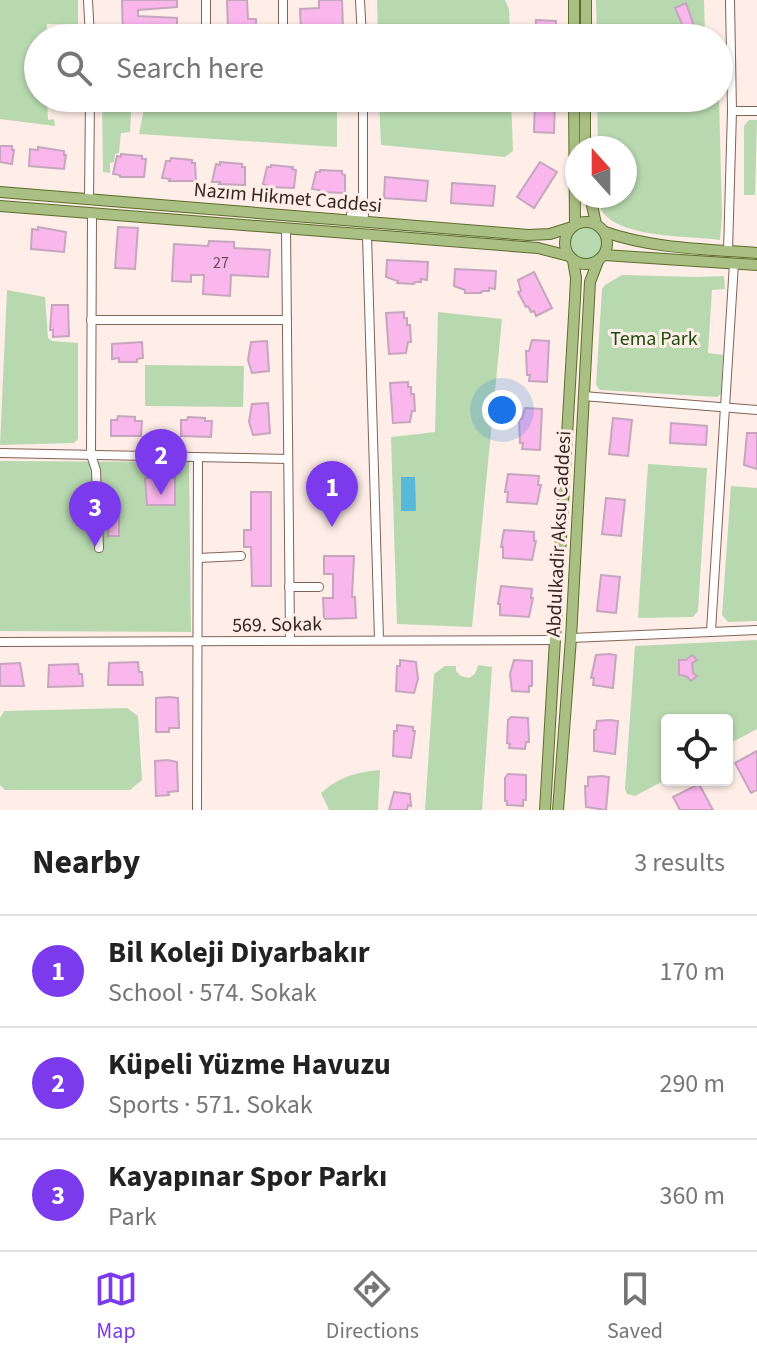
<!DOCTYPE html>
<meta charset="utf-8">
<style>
body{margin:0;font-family:"Source Sans 3",sans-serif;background:#f6f6f6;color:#222}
.controls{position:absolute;right:24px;bottom:24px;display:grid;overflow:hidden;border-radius:8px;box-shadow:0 2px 6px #0004}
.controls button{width:72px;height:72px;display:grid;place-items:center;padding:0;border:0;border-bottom:2px solid #e0e0e0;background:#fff;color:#222;font:40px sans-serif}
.compass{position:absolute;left:565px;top:136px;width:72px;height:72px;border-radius:50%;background:#fff;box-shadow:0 2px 6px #0004;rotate:339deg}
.you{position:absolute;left:502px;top:410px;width:28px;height:28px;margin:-20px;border:6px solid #fff;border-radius:50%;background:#1a73e8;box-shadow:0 0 0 12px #1a73e833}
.badge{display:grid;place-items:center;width:52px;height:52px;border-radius:50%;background:#7c3aed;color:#fff;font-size:26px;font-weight:700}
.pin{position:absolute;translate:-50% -66px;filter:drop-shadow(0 2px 4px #0008)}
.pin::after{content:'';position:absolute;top:42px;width:28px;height:24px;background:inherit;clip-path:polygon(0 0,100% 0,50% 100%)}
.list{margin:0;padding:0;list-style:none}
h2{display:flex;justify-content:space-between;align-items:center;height:104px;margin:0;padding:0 32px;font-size:34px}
h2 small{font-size:26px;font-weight:400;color:#767676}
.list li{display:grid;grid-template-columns:52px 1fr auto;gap:24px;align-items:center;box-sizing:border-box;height:112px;padding:0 32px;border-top:2px solid #e0e0e0}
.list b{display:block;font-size:30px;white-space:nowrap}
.list p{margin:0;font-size:26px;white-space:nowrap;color:#767676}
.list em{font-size:26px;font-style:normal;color:#767676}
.icon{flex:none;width:44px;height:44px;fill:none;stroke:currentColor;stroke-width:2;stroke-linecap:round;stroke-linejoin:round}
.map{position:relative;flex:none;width:757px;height:810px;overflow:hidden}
.search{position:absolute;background:#fff;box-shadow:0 2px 6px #0004;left:24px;right:24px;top:24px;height:88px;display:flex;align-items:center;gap:20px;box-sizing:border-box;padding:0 28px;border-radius:44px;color:#767676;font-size:30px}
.sheet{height:440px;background:#fff}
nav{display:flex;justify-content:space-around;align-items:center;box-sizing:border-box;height:112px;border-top:2px solid #e0e0e0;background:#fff;font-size:22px;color:#767676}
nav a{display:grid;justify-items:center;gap:4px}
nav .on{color:#7c3aed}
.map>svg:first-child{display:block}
.green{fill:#b8d9b0}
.water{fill:#57b8d8}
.building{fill:#f9b7ec;stroke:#c5a6be;stroke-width:2}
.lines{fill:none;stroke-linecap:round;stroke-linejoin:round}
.minor-casing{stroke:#846254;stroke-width:10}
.major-casing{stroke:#5c6e2a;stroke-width:12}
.minor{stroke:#fff;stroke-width:8}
.major{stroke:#aabf83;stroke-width:10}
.labels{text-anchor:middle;stroke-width:6;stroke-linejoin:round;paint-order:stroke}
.number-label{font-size:16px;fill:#654a53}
.street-label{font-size:20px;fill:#342620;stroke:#feeee7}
.park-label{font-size:20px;fill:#1c4c0e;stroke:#feeee7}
</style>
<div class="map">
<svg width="757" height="810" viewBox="0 0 757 810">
<rect width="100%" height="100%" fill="#feeee7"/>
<g class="green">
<path d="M0,0H78V38H67L65,24H47V38H38V98H47L48,120L54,119L55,126L0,119Z"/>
<path d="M377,0H505L509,9L510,38H378Z"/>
<path d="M596,0H704L705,38H597Z"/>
<path d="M102,98H132L130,132L121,133L119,153L115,154L114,162L110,163V173L103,172Z"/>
<path d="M185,98H283L282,104L337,110V147L139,134L144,108L183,110Z"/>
<path d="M379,98H511L513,151L505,157L381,145Z"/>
<path d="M597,98H719L722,216L720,240C688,235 597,240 598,196H625V148H598Z"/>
<path d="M749,120H757L755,195H744V126Z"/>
<circle cx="587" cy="243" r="17"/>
<path d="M622,275L697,277L724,276L725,289L712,290L708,353L723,355L721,394L717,397L600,390L596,385L602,289L605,285Z"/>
<path d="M7,290L45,297L48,338L52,341L78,343V439L74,443L0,445Z"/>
<path d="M438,312L502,319L472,627L397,624L391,437L435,432Z"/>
<path d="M145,365L244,366L243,407L145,406Z"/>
<path d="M0,461L189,462L191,632L0,631Z"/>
<path d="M648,464L707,468L698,611L693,617L638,618Z"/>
<path d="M731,486L757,488V621L728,622L722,615Z"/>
<path d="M757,640V729L727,745V720H667V779L635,796L627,794L625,789L635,646Z"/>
<path d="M478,665L492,667L482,810H425L434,674L445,666H456V671L461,676L469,678L475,674Z"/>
<path d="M127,708L138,716L142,780L130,790H5L0,785V718L4,711Z"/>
<path d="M380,770L378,810H329L321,793C339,777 356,772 380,770Z"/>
</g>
<path class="water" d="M415,477L416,511H401V477Z"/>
<g class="building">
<path d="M122,0H177V7L138,10V16L177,18V38H123Z"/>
<path d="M227,0H247L248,19H256V38H223V31L228,30Z"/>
<path d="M319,0H342L343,29L301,31L300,9L319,8Z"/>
<path d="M686,3L695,29L686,33L675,8Z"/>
<path d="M536,20L556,21L555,38H535Z"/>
<path d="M535,98H555L554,133L534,132Z"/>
<path d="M0,146H12V150H14L12,164L0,162Z"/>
<path d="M38,147L64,151V155H66L64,169L29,166L30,149L38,150Z"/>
<path d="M121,154L142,156V159H146L144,177H120V175L113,174L117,156L121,157Z"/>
<path d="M171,158L192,160V163H195L196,181H169L170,179L162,178L166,161H170Z"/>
<path d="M220,162L242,164V167H245V185L219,184L220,182H212L216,164L220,165Z"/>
<path d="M540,162L557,172L534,208L517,197Z"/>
<path d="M271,165L293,167L292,169L296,170L294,188L270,187L263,184L267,167H271Z"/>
<path d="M320,170L342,171V174L345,175V193L319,192V190L312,189L316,172H320Z"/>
<path d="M385,177L428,181L426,201L384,198Z"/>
<path d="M452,183L495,186L493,206L451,203Z"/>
<path d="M38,227L66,232L64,252L31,249L32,229L38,230Z"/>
<path d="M118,227L138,228L135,269L115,268Z"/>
<path d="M209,241L234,242V248L270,250L268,277L231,275L230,296L203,294L204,275H191V282L172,281L174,244L208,246Z"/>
<path d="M387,260L428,262L427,280L421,279V282H415L414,284L397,283L398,281L386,277Z"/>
<path d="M455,269L496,271L495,289L489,288V291H482L481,293H465V290L454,286Z"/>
<path d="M534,272L552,308L536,316L534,311L531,312L528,306L526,307L518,292L521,291L518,280Z"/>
<path d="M52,305H68L69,336L53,337V330H50Z"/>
<path d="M404,312V318H407V325H410L411,342H408L406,353L389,354L386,313Z"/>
<path d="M532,340L549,341L547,382L529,381L530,375H527L526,351H529Z"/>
<path d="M267,341L269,371L252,373L248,360L251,342Z"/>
<path d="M142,342L143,358L137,359V362H119V358L112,359V344Z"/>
<path d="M408,382V387H411V394H414L415,411H412L410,422L393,423L390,383Z"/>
<path d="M268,403L270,433L253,435L249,422L252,404Z"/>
<path d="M525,408L542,409L540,450L522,449L523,443H520L519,419H522Z"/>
<path d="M118,416L135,417V421H142L141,436H111V420H117Z"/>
<path d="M188,417L205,418V421H212L211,437L181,436V420H187Z"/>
<path d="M613,418L632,420L628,456L609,454Z"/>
<path d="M671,423L707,426L706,445L670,443Z"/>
<path d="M747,433H757V469L744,465Z"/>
<path d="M508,474L539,476L538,485H541L537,504L507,502L508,492H505Z"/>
<path d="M145,478H175V505H147Z"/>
<path d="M251,492H271V586H252L251,547H244V530H251Z"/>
<path d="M606,498L625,500L621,536L602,534Z"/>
<path d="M109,516H119V536H108Z"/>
<path d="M504,530L534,532V541H536L532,560L503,558V547H501Z"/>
<path d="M324,556H354L352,597H355L356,618L324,619L323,598H333V574H324Z"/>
<path d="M601,575L620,577L616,613L597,611Z"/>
<path d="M501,586L532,589L531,598H533L529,617L500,615V604H498Z"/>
<path d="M609,654L616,655L613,688L593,685L594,678H591L596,655Z"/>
<path d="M692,655L697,660L692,663L693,673L697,676L691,681L686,676L679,675V660H686Z"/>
<path d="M400,660L416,662L418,679L414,693L396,691L397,666H400Z"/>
<path d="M514,660L532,661V686H529V692L512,691L510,674Z"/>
<path d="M138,662L139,672H142L143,685H108L109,663Z"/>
<path d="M20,663L24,686H0V664Z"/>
<path d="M78,664L79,674H82L83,686L48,687L49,665Z"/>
<path d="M169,697L178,698L179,728H169V732H156V698Z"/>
<path d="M511,717L528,718L529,742H526L525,749L509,748L510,744L507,743L508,720Z"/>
<path d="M610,720L618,721L615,754L594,751V730H596L597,721Z"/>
<path d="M397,725L413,727V731H415L411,758L393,756L394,731H397Z"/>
<path d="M757,751V790L751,793L735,763Z"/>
<path d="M168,760L177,762L178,791L168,792L169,795L156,796L155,761Z"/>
<path d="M508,774L526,775V800H523V806L507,805V801H505V778Z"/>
<path d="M602,776L609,777L606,810L586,807L585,786H588V777Z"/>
<path d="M699,784L713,810H680L673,797Z"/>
<path d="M394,792L410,794L411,806L408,805L407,810H389Z"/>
</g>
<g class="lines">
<g class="minor-casing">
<g id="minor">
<path d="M88,0L90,38"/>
<path d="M283,0V38"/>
<path d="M360,0L362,38"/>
<path d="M206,38V0"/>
<path d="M363,98V221"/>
<path d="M732,111H757"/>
<path d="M89,199L90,98"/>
<path d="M92,213L91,455L96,470L99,548"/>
<path d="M351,214L364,215"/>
<path d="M286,229L290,640"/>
<path d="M367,236L379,639"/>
<path d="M728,251L732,111L730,0"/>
<path d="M91,320H287"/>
<path d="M583,396L757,410"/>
<path d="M0,453L288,459"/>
<path d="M198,558L241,556"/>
<path d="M289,587H319"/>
<path d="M711,631L734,263"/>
<path d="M571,638L757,630"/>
<path d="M0,642L555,640"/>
<path d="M197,810L198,458"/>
</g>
</g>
<g class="major-casing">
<g id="major">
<path d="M574,0V38"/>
<path d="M586,38V0"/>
<path d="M574,98L575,225"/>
<path d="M585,148V98"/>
<path d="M0,192L528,235L550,234L572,227"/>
<path d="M590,196L596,224"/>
<path d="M0,206L538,248L569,256"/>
<circle cx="586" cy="243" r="21"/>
<path d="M605,232C654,249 706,249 757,253"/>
<path d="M604,255L757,265"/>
<path d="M545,810L575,299L576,278L573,260"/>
<path d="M558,810L571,638L590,282L598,261"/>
</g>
</g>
<use href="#minor" class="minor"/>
<use href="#major" class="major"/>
</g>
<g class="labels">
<g class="number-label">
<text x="221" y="268">27</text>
</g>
<g class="street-label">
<text transform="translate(288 197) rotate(5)" y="7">Nazım Hikmet Caddesi</text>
<text transform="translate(558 534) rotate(-87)" y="7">Abdulkadir Aksu Caddesi</text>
<text transform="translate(277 624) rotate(-1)" y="7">569. Sokak</text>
</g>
<g class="park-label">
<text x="654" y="345">Tema Park</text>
</g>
</g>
</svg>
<div class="controls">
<button><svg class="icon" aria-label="locate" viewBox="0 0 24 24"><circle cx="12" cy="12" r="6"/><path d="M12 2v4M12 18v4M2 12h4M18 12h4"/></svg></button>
</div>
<svg class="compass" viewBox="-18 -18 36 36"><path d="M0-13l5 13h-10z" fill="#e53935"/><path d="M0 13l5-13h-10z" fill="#767676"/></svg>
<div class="you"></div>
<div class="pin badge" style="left:332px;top:527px">1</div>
<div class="pin badge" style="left:161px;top:495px">2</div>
<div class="pin badge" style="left:95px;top:547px">3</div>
<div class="search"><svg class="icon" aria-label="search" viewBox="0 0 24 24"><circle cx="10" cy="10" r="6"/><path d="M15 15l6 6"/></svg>Search here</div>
</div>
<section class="sheet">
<h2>Nearby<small>3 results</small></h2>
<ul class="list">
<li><span class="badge">1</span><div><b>Bil Koleji Diyarbakır</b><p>School · 574. Sokak</p></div><em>170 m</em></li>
<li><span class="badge">2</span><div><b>Küpeli Yüzme Havuzu</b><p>Sports · 571. Sokak</p></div><em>290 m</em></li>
<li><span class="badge">3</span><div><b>Kayapınar Spor Parkı</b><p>Park</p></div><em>360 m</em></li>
</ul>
</section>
<nav>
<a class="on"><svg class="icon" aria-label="map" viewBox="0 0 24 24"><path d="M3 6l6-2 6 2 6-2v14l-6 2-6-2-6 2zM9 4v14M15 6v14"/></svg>Map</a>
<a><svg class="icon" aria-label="directions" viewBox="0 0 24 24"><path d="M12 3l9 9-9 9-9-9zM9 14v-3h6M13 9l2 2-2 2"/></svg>Directions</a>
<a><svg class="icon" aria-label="saved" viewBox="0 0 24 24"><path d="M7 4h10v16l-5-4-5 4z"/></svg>Saved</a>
</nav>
